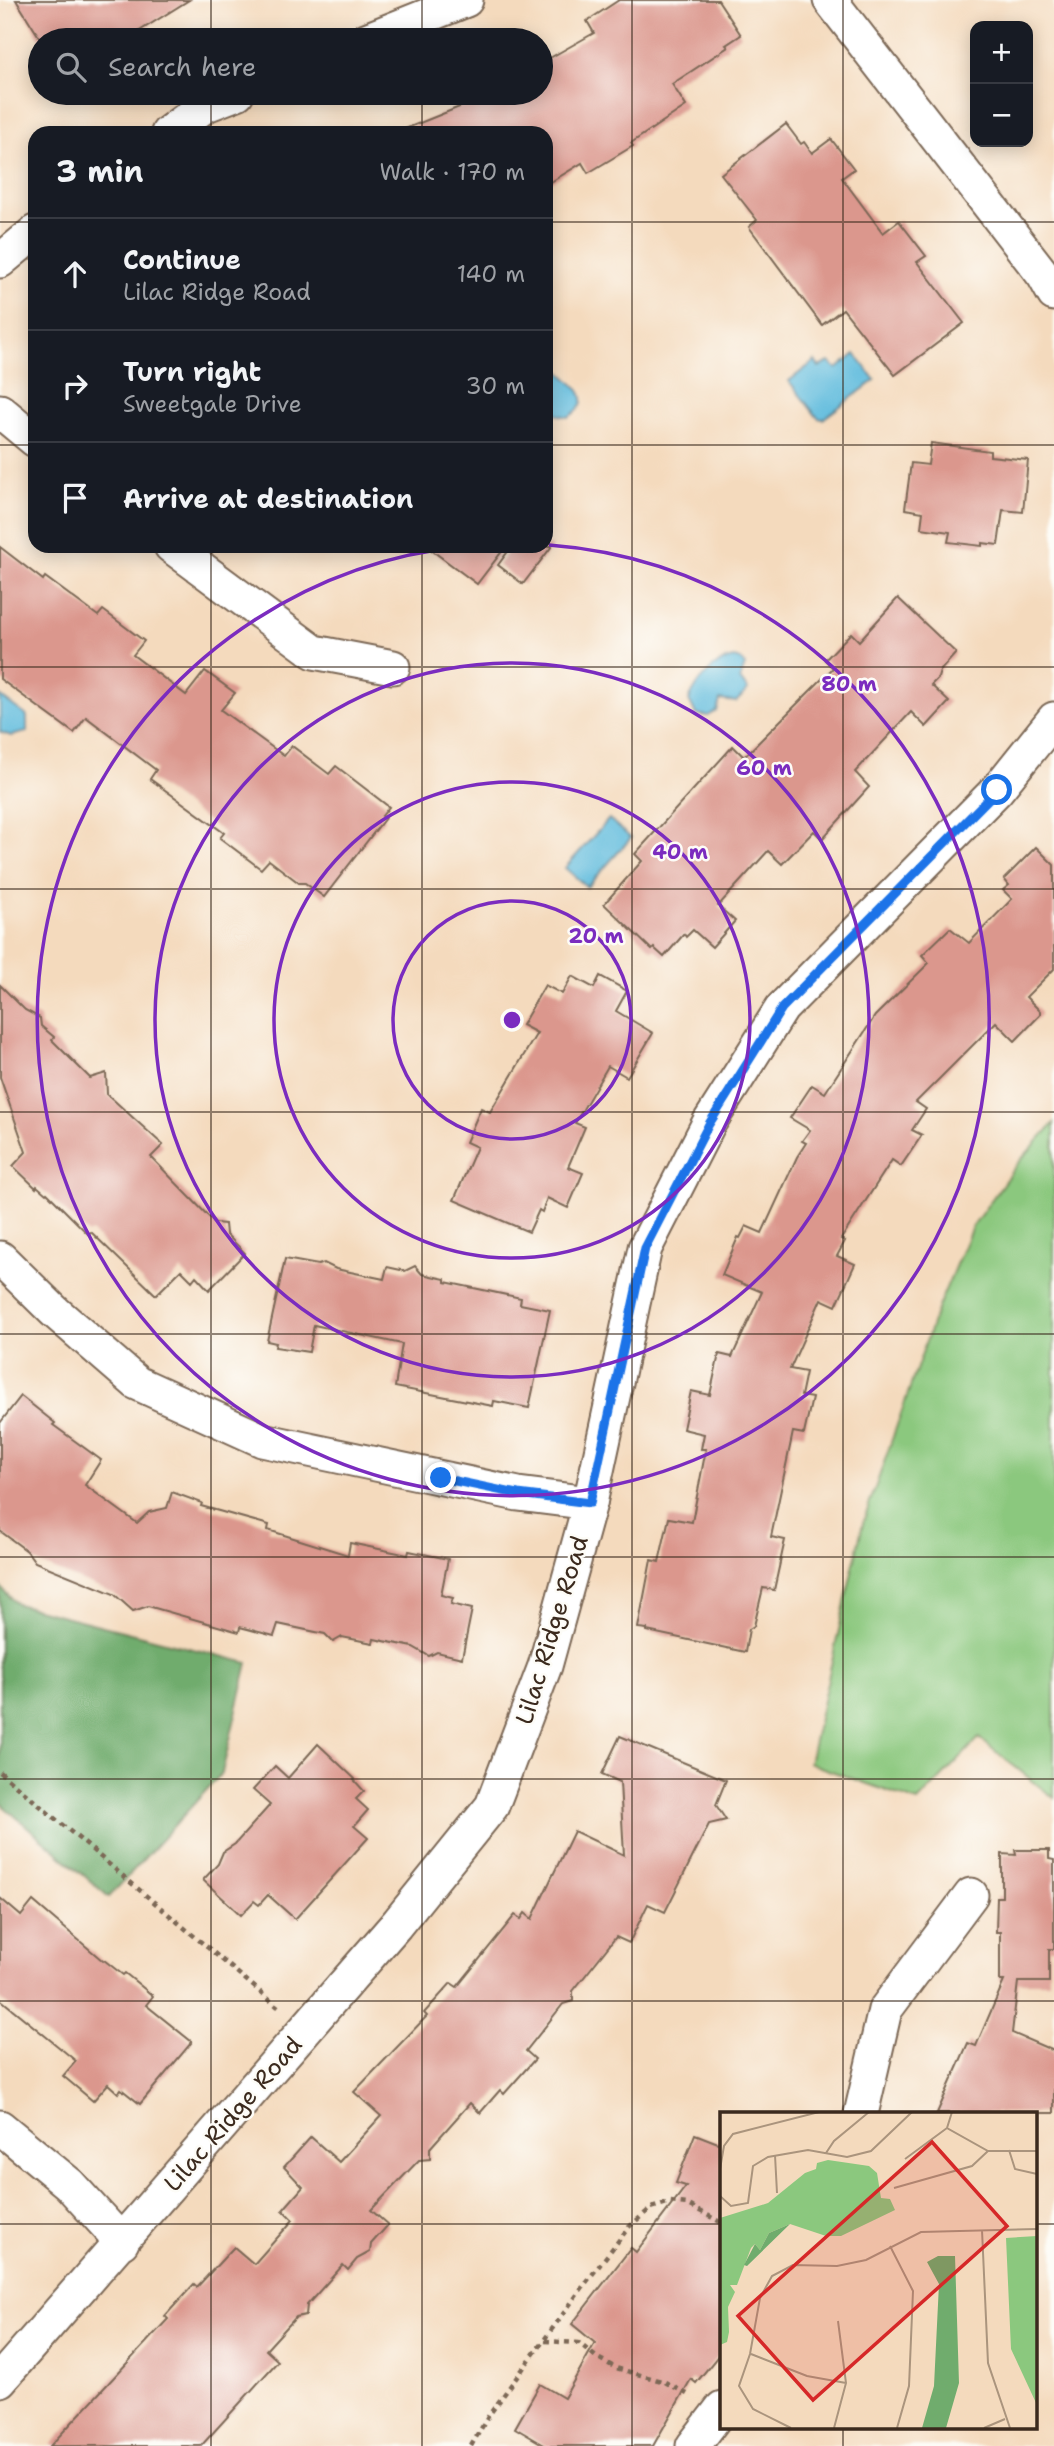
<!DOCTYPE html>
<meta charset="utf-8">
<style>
body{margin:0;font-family:"Shantell Sans",sans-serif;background:#20242c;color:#f1f3f6}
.controls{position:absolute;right:21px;top:21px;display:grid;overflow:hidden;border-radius:14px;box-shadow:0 4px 18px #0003}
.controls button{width:63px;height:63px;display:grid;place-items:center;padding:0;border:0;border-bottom:2px solid #363941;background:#171b24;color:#f1f3f6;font:35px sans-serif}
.stop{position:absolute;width:21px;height:21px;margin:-16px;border:5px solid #1a73e8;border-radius:50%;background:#fff}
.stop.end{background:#1a73e8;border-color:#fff;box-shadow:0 2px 7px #0008}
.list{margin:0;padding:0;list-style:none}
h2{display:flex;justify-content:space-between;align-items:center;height:91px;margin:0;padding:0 28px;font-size:30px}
h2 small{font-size:23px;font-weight:400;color:#9ea1a6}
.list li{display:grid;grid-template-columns:46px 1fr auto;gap:21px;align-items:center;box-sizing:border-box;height:112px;padding:0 28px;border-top:2px solid #363941}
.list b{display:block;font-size:26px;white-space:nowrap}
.list p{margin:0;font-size:23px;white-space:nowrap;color:#9ea1a6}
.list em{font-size:23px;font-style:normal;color:#9ea1a6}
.icon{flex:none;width:38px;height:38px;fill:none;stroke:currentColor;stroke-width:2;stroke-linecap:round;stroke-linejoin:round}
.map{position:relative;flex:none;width:1054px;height:2446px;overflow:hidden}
.search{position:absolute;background:#171b24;box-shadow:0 4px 18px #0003;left:28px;top:28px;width:525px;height:77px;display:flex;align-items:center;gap:18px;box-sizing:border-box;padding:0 24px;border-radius:38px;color:#9ea1a6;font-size:26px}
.panel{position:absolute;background:#171b24;box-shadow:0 4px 18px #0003;left:28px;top:126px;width:525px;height:427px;border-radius:21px}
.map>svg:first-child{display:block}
.green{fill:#8bc87e;stroke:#63794e;stroke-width:2}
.forest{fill:#70ac6d;stroke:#566b46;stroke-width:2}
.water{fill:#5fbbdd;stroke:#4d727e;stroke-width:2}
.building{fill:#db978d}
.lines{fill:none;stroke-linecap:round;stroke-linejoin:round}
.street-casing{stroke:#7c6856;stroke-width:37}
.path{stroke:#7c6856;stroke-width:4.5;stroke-dasharray:5 5;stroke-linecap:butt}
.street{stroke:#fff;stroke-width:33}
.route{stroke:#1a73e8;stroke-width:9}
.grid{fill:none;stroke:#3b2a1e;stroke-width:2;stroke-opacity:0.55}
.ring{fill:none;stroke:#7b2cbf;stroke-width:3.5}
.labels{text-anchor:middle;stroke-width:5;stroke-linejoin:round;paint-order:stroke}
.street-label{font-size:24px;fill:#3b2a1e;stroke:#fdfcf7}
.inset-road{fill:none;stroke:#aa947d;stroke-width:2}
.view{fill:#d62828;fill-opacity:0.15;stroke:#d62828;stroke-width:3.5}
.inset-edge{fill:none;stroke:#3b2a1e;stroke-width:3.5}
.centre{fill:#7b2cbf;stroke:#fdfcf7;stroke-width:3.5}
.ring-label{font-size:21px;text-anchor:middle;font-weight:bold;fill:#7b2cbf;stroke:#fdfcf7;stroke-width:5;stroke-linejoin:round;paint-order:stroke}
</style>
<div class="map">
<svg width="1054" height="2446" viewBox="0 0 1054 2446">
<rect width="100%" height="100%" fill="#fdfcf7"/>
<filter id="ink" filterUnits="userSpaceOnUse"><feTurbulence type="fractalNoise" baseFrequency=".0143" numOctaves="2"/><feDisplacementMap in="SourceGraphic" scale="14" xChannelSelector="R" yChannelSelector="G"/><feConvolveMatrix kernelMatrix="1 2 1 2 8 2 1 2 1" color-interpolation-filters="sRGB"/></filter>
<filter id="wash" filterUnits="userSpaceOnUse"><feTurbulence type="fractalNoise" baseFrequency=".00686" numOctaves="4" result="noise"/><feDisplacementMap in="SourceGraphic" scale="28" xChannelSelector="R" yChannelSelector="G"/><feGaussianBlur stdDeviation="1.57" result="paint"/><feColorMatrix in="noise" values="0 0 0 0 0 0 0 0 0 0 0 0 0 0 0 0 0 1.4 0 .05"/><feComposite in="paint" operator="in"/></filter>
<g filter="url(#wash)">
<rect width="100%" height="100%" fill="#f4dabd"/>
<path class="green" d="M1054,1123V1798L979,1738L918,1802L809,1763L863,1523L938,1307L972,1227L1017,1164Z"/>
<path class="forest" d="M0,1587L17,1604L248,1663L222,1773L109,1897L0,1803Z"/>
<g class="water">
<path d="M855,354L875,380L823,419L818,418L789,381L815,361L819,367L829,362L837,369Z"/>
<path d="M559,371C575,385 597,400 568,417L546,412V382L554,378Z"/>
<path d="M734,658L741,660L745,665L740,679L748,690L736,702L720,700L717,711L708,716L696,714L689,700C697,682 713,661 734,658Z"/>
<path d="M0,696L27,716V732L11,736L0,732Z"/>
<path d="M609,819L631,838L587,887L565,868Z"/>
</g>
<g id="blocks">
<g class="building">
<path d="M16,0H189L125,40H41Z"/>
<path d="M619,0H718L741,35L726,45L728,47L672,84L686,106L631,143L633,146L588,173L582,163L546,185V133H400V131L472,102L467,93H541V63L594,33L587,21Z"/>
<path d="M786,124L801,144L804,142L812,153L831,139L854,169L842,178L883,233L899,221L926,256L917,262L964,323L895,375L843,309L822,325L749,227L757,220L721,174Z"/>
<path d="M931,443L990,451V456L1028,460L1023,512L1003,510L998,545L982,543V546L948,542L950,532L921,528L923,512L905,509L911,463L928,465Z"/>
<path d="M426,546H506L477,584Z"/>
<path d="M512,546H552L523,584L498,565Z"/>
<path d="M0,547L43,580L45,577L98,616L103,610L144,641L133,655L186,695L205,671L235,693L221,710L284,756L292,746L329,774L336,766L389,807L382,816L385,818L324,897L305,883H299L269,860L261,869L220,838L224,833L150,779L156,770L86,717L74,733L0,679Z"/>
<path d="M898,598L956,653L940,671L938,678L931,685L949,702L926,727L911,712L855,772L869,787L822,839L814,831L782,864L768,851L718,906L735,921L712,947L693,930L686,937L684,934L664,957L654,948L652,950L604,904L642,861L635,854L733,746L744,757L833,668L825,660L851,633L859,641Z"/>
<path d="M1036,847L1054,865V969L1026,997L1040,1011V1015L1015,1041L996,1022L916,1102L926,1109L912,1130L922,1135L901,1166L892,1160L841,1239L845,1241L837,1256L855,1264L836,1306L821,1299L790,1369L806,1372L801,1396L812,1398L804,1434L793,1432L771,1537L785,1540L774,1590L763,1588L754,1626L749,1629L745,1652L647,1631V1629L638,1628L651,1560L659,1562L669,1518L692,1522L706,1449H701L704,1434L683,1429L691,1391L710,1395L719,1354L732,1357L762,1292L722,1275L738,1237L740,1238L746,1226L762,1233L797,1157L806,1143L802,1141L810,1130L790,1118L812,1085L825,1093L875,1016L929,963L922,955L950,928L969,943L1012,899L1003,890L1009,885L1004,879Z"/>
<path d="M572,976L594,988L600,976L627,991L616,1011L653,1033L627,1077L608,1066L575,1123L585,1127L568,1167L583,1173L568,1208L547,1198L542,1212L539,1210L529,1232L454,1200L477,1147L466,1142L481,1108L490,1112L537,1033L522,1025L545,985L562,994Z"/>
<path d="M0,985L25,1010L40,1018L41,1026L54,1037L52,1040L90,1078L106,1073L107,1094L163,1145L151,1157L215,1223L225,1224L226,1234L245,1253L209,1290L196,1276L192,1281L181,1270L156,1295L91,1232L88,1234L47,1193L46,1194L37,1186L36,1188L13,1166L26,1152L0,1077Z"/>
<path d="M285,1259L318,1265L324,1263L336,1269L384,1279L387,1267L405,1271L415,1266L422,1274L445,1279V1282L521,1298L520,1304L550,1310L529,1408L494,1401L493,1406L395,1387L402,1344L314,1325L309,1352L275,1347L276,1343L267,1341Z"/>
<path d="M21,1396L55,1423L53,1425L101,1460L85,1485L137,1523L149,1512L167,1508L172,1492L202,1503L201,1506L269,1525L268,1530L348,1555L350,1543L408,1555L409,1551L448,1559L441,1595L453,1598L451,1604L472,1609L462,1658L437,1652L429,1656L413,1647L374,1639L373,1643L342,1637L333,1642L325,1634L278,1624L274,1636L240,1627L239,1632L148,1606L133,1611L114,1594L35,1562L27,1551L0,1531V1423Z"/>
<path d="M620,1736L726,1780L716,1805L726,1820L709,1824L665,1912L648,1904L629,1943L616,1937L573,1991V2001L563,2004L526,2051L535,2059L504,2094L500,2090L480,2113L470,2103L430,2148V2159L419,2160L371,2210L388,2225L371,2244L370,2252L357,2259L348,2270L343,2265L307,2305L306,2315L296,2317L266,2350L278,2361L201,2446H50L168,2319L165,2316L194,2284L197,2287L234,2247L254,2264L293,2220L283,2210L303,2187L284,2167L311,2137L339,2162L381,2116L354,2092L427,2016L424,2013L451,1983L457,1987L515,1915L521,1919L525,1913L532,1919L574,1831L624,1855L620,1782L602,1774Z"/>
<path d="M318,1744L355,1779L354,1780L364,1791L356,1799L368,1810L354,1826L368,1838L295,1919L268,1895L259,1905L254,1901L241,1915L203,1880L218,1864L223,1852L235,1844L270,1805L253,1790L275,1766L288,1778Z"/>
<path d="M1015,1850H1049V1859L1054,1860V1949H1049V1982H1018L1012,2033L1054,2051V2113H937L968,2043L976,2046L1004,1981H1000V1932H996L997,1897H1002V1854L1016,1855Z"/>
<path d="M0,1898L21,1916L33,1901L103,1961L104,1960L123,1975L125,1973L153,1996L146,2005L192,2042L140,2104L121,2089L118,2093L108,2084L93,2101L63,2076L76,2061L0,1999Z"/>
<path d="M695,2134L718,2143L722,2138V2351L696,2383L691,2379L653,2446H546L515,2428L540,2384L564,2398L595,2343L572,2324L631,2248L636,2252L686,2186L676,2183Z"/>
</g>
</g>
</g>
<g filter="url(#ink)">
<use href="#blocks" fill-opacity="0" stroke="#7c6856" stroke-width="2"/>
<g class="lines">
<g class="street-casing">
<g id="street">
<path d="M830,0L1044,276L1054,294"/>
<path d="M366,40L466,0"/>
<path d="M168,133L206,105L237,93"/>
<path d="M0,261L35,232"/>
<path d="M0,411L35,440"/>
<path d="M171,546L314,652L393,667"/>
<path d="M0,1258L54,1311L137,1383L262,1440L518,1494L590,1503"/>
<path d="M861,2114L885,2010L971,1895"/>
<path d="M0,2127L69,2184L122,2242"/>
<path d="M0,2380L396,1925L492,1806L545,1666L590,1503L645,1248L709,1123L782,1008L997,790L1054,719"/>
<path d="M693,2446L722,2408"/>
</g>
</g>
<g class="path">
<path d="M0,1772L278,2007"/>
<path d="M545,2341L579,2343L596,2357L616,2368L665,2382L687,2394"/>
<path d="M471,2446L489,2415L585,2284L629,2227L651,2208L670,2202L687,2204L722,2223"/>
</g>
<use href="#street" class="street"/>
</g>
</g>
<g class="lines" filter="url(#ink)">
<path class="route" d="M441,1478L518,1494L590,1503L645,1248L709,1124L782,1008L997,790"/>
</g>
<path class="grid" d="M211,0V40M422,0V40M632,0V2446M843,0V2114M211,93V133M422,93V133M0,222H35M546,222H1054M0,445H35M546,445H1054M211,546V2446M422,546V2446M0,667H1054M0,889H1054M0,1112H1054M0,1334H1054M0,1557H1054M0,1779H1054M0,2001H1054M0,2224H722M1035,2224H1054M843,2427V2446"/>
<g class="ring">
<circle cx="512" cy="1020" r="119"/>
<circle cx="512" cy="1020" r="238"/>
<circle cx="512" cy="1020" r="357"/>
<path d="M549 545A476 476 0 1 1 466 546"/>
</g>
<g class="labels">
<g class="street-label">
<text transform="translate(552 1630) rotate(-73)" y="8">Lilac Ridge Road</text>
<text transform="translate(233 2114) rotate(-49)" y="8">Lilac Ridge Road</text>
</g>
</g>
<g transform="translate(720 2112)">
<rect width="317" height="317" fill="#f4dabd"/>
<path d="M108,48L149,54L157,61L161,86L170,87L175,98L121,124H106L70,112L49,121L40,138L35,132L31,136L17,173H10L15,180L8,195L9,220L7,230L0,233V106L48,91L85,61L96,57L97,51ZM317,124V293L291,237L286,126Z" fill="#8bc87e"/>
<path d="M70,112L27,154L24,153L35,132L40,138L49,121ZM218,144H235L239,271L226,316H202L214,274L219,172L207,150Z" fill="#70ac6d"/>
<path class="inset-road" d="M232,0L227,16L268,39H317M289,38L295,57L317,62M106,41L114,29L149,0M55,43L57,81M185,47L227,16M0,57L4,34L13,22L99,0M174,76L252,54L268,39M0,84L11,94L28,91L33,54L48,45L88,38L127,45L151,39L192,0M262,118L268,251L290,316M170,134L193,179L189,274L177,316M31,242L87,264L126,271M71,316L33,297L19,274L30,242L40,186L52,164L73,153L117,154L146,148L201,120L317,117M114,316L126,271L118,209M264,316L285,307"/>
<path class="view" d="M212,30L287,114L93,288L18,204Z"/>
<rect width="317" height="317" class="inset-edge"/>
</g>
<circle cx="512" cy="1020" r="10" class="centre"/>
<g class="ring-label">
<text x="849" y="691">80 m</text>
<text x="764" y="775">60 m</text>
<text x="680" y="859">40 m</text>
<text x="596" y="943">20 m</text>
</g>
</svg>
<div class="controls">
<button>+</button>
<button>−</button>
</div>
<div class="stop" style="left:997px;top:790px"></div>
<div class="stop end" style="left:441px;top:1478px"></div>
<div class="search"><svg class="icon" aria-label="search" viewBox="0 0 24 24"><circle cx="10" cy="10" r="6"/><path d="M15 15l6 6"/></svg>Search here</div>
<section class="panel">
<h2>3 min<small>Walk · 170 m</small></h2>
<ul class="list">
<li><svg class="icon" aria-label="ahead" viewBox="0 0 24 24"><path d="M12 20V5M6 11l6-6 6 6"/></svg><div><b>Continue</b><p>Lilac Ridge Road</p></div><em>140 m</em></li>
<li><svg class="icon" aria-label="right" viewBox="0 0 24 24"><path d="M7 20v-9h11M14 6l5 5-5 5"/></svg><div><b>Turn right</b><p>Sweetgale Drive</p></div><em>30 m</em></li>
<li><svg class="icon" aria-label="arrive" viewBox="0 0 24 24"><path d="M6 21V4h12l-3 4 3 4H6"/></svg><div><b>Arrive at destination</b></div></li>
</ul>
</section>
</div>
